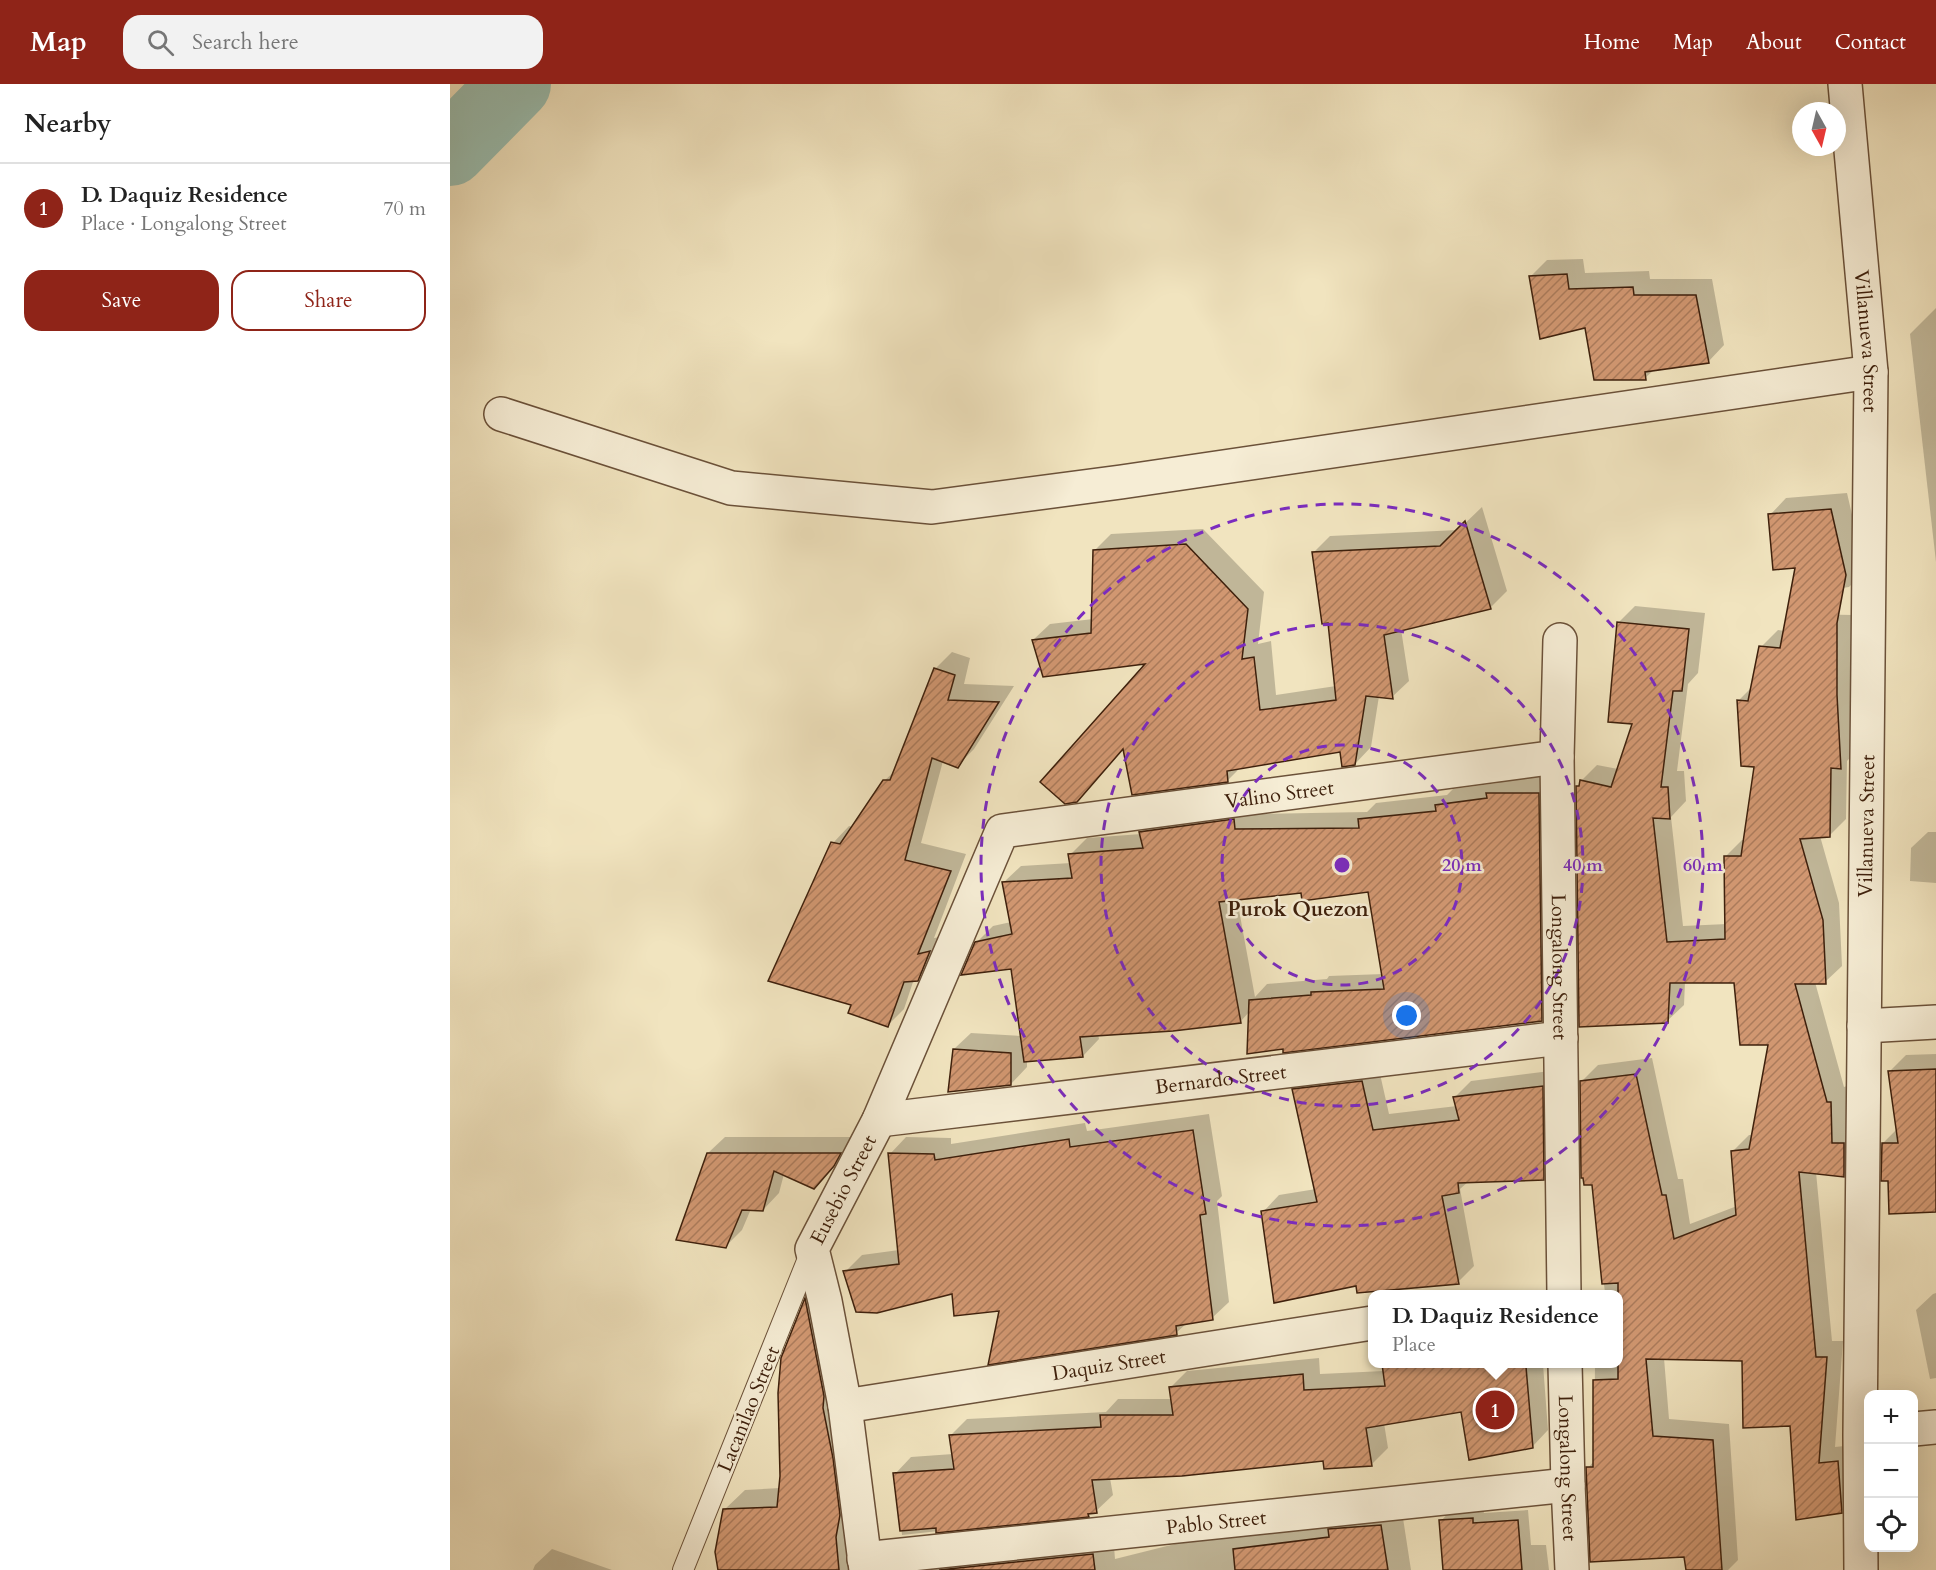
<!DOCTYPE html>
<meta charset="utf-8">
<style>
body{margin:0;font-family:Cardo,serif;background:#f2f2f2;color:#222}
.controls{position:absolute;right:18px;bottom:18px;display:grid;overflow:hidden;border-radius:12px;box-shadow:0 6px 24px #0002}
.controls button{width:54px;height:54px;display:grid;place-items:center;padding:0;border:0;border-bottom:2px solid #e0e0e0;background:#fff;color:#222;font:30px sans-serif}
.compass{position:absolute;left:1342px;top:18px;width:54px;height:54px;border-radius:50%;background:#fff;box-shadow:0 6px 24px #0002;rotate:172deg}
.you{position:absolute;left:957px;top:932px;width:21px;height:21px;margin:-15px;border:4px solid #fff;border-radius:50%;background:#1a73e8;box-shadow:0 0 0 9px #1a73e833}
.badge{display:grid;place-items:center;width:39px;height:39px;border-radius:50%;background:#8f2418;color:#fff;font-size:20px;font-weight:700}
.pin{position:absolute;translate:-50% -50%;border:3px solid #fff;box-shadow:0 2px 6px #0006}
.popup{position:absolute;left:918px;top:1206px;width:255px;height:78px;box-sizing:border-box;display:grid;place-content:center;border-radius:12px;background:#fff;filter:drop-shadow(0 2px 4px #0005);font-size:20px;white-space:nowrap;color:#767676}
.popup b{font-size:22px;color:#222}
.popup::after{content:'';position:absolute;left:50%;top:100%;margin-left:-12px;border:12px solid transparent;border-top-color:#fff}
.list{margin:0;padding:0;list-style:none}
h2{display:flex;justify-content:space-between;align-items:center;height:78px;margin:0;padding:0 24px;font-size:26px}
h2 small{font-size:20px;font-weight:400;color:#767676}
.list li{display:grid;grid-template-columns:39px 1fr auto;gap:18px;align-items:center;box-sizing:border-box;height:90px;padding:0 24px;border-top:2px solid #e0e0e0}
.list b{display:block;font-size:22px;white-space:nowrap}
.list p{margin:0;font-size:20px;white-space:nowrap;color:#767676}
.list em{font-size:20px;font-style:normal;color:#767676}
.actions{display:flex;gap:12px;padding:18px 24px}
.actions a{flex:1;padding:14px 0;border:2px solid #8f2418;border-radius:18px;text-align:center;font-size:21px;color:#8f2418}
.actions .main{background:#8f2418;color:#fff}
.icon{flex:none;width:33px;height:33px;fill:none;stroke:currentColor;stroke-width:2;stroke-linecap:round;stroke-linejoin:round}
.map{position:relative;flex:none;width:1486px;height:1486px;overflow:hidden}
header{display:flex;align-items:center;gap:36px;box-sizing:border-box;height:84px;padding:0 30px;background:#8f2418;color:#fff}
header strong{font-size:28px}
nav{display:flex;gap:33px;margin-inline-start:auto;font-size:21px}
.search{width:420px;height:54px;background:#f2f2f2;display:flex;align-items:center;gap:15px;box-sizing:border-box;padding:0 21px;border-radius:18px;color:#767676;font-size:22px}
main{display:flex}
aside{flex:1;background:#fff}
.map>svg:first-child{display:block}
.shadow{fill:#0003;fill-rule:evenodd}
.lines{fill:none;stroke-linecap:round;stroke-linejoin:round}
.river{stroke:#9bbfb1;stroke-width:72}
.building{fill:url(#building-hatch);stroke:#3e200c;stroke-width:1.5}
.lane-casing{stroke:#6b5139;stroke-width:22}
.street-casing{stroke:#6b5139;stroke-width:36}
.lane{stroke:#f6edd5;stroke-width:20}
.street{stroke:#f6edd5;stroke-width:33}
.ring{fill:none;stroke:#7b2cbf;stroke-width:3;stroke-dasharray:10 8}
.labels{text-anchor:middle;stroke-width:5;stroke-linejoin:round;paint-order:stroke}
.street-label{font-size:20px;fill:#3e200c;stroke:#f6edd5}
.neighbourhood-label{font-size:21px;font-weight:bold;fill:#3e200c;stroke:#f6edd5}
.centre{fill:#7b2cbf;stroke:#f6edd5;stroke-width:3}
.ring-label{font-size:18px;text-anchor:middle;font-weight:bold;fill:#7b2cbf;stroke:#f6edd5;stroke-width:5;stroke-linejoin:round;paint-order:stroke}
</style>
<header>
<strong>Map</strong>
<div class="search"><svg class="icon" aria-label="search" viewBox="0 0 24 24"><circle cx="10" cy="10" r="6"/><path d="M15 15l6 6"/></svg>Search here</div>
<nav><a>Home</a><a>Map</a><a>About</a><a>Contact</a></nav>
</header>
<main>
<aside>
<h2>Nearby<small></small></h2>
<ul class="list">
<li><span class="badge">1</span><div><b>D. Daquiz Residence</b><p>Place · Longalong Street</p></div><em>70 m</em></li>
</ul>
<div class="actions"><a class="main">Save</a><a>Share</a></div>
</aside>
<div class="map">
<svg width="1486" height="1486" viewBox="0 0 1486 1486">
<defs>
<pattern id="building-hatch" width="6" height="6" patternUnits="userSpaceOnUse" patternTransform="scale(1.5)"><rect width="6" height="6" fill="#d19771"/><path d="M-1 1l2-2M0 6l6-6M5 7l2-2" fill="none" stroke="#ab7b5b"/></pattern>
</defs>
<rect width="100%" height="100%" fill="#f1e4bf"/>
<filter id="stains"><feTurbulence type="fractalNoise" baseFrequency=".00333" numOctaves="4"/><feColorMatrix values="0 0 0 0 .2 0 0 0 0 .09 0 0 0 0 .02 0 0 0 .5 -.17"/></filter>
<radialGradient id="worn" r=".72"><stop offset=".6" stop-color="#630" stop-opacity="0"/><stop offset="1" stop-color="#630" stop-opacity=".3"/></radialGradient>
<g class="shadow">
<path d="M1133,175L1135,189L1199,187L1200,195H1262L1274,261L1258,278L1204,286L1195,294L1080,193L1097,176Z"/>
<path d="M1486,224V478L1460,250Z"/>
<path d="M1397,409L1415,487L1399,503L1341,512L1347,483L1320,431L1336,414Z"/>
<path d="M1032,423L1057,507L1040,524L951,545L959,597L942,613L929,612L921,663L905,680L892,666L791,683L778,696L675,664L626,717L699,578L583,556L600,540L643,535L644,467L661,450L753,445L814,508L808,560L821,557L826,611L886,602L880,537L864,468L880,452L1008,446Z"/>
<path d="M1185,522L1255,529L1248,589L1238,600L1227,687H1234L1236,717L1221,733L1233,842L1277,840L1275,773L1292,756H1295L1306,681L1289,616L1303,602L1311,563L1328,546L1335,547L1351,530L1403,531L1407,666L1397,677L1396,735L1379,752H1370L1389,819L1392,882L1375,898H1365L1394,1003L1397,1002L1399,1043L1410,1075L1393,1091L1366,1088L1382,1257H1393L1385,1363L1404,1361L1407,1411L1391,1428L1342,1341L1294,1276L1214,1274L1219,1335L1279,1340L1288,1476L1278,1486H1238L1235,1472L1138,1384L1144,1377L1145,1280H1168V1210H1153L1155,1209L1131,998L1148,981L1202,974L1228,1095H1233L1240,1140L1287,1122L1282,1068L1299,1051H1303L1320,959L1285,898H1235L1234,921L1217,937L1128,703L1131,697L1147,681L1168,685L1184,639L1168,539Z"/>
<path d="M502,568L520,574L514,600L564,602L524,665L507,682L493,677L471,759L516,770L484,854L495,852L484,878L467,895H464L454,925L438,941L403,920L383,759L399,742L403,743L434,697L446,686L485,585Z"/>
<path d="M1054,693H1105L1108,919L1091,936L834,964L800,927L790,938L648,950L649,955L633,972L577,976V983L561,1000L504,965L521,949L572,952L562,883L526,859L543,842L561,838L554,798L571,782L621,779L620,771L637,754L691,750V748L708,732L917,728L926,719L997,711L1003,705L1048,699ZM920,806L933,890L879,892L877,895L817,900L805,913L787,815L852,808Z"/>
<path d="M1478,748H1486V799L1460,797L1461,764Z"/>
<path d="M1486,970V1126L1441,1128L1440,1096L1433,1059L1447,1045L1439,988L1456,971Z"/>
<path d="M928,981L939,1030L1007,1022L1005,1013L1021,997L1108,986L1110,1078L1093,1094L1019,1097L1010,1105L1024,1182L1008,1198L907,1200L813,1128L829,1111L866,1105L843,1006L860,989Z"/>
<path d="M759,1030L772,1112L767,1117L779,1218L762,1234L737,1239L726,1249L395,1188L412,1171L449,1166L440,1070L456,1053L501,1054V1060L635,1039L637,1047Z"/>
<path d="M275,1053H406L400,1064L364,1104L334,1090L329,1109L313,1126L301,1125L292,1146L276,1162L258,1069Z"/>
<path d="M375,1196L411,1486H269L267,1470L274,1426L295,1406L330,1404L332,1274L356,1215Z"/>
<path d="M1486,1209V1294L1480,1295L1466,1226L1483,1210Z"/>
<path d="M869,1274L870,1290L934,1287L933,1280H1093L1098,1346L1082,1363L1012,1326L934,1339L938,1364L921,1381L874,1376L660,1394L663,1411L646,1427L641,1428L638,1431L452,1451L445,1390L461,1373L503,1370L501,1351L517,1335L656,1328L668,1315H723L721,1303L737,1287Z"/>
<path d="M951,1421L961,1486H428L663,1450L665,1475L773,1448Z"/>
<path d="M1033,1424L1034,1429L1078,1426L1081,1461H1096L1099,1486H995L991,1437L1001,1426Z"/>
<path d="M102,1465L162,1486H83L85,1481Z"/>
</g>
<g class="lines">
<path class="river" d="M0,66L65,0"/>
</g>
<g class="building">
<path d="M1117,190L1119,205L1183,203L1184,211H1246L1259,279L1195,288L1196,296H1144L1135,244L1090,255L1079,192Z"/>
<path d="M1381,425L1396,491L1387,539V611L1391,685L1381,684L1380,753L1350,755L1373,836L1376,900H1345L1377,1018H1381L1382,1059H1394V1093L1349,1088L1366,1273H1377L1369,1379L1388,1377L1392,1429L1346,1436L1340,1342L1293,1344L1292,1277L1196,1275L1203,1352L1263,1356L1272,1486H1236L1234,1473L1140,1478L1136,1383H1143V1296L1168,1295V1199L1152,1200L1142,1101H1134L1133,1094H1131L1130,997L1186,990L1212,1111H1216L1224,1155L1286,1131L1281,1067L1299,1065L1318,961H1290L1284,899H1220L1218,939L1129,943L1126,702H1129L1130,696L1161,703L1182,640L1158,638L1167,538L1239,545L1232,607H1223L1211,703H1218L1220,735L1203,734L1217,858L1275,855L1274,772H1291L1304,683L1291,682L1287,616L1298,617L1309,562L1330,564L1345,484L1323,486L1318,430Z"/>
<path d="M1015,437L1041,525L934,551L943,615L916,612L905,681L892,683L890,668L777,687L778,698L682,711L673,665L627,718L615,720L590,698L695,580L593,593L582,556L641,549L643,466L736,460L798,525L792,575L804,573L810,626L886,616L878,539L872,540L862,468L990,462Z"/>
<path d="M484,584L505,591L498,616L549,618L508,684L482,674L455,776L501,787L468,870L480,867L468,897L454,898L438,943L398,929L401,921L318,897L381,758L390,760L433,696H440Z"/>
<path d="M1036,709H1089L1092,937L833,969V965L797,970L799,916L861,911V908L934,905L918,808L852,817L851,809L769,818L791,939L723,947L630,953L633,973L574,978L561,885L511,891L525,858L562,850L552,798L622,794L618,770L693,764L689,748L784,735L785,745L909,744L908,735L986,727L985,721L1037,714Z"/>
<path d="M503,965L561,969V1001L498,1008Z"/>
<path d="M1486,985V1128L1439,1130L1438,1097H1431L1432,1059H1448L1438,987Z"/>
<path d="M912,997L923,1046L1009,1036L1003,1013L1093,1002L1094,1096L1008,1099L1009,1109L992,1112L1009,1200L907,1209L906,1202L824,1219L811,1127L867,1118L842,1005Z"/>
<path d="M743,1046L756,1130L750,1131L763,1236L726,1242L727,1251L538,1281L549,1227L504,1232L502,1210L427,1229L406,1228L393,1187L449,1180L438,1069L484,1070L485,1076L619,1055L620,1063Z"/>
<path d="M257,1069H391L384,1082L364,1105L324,1087L313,1127L292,1126L276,1164L226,1156Z"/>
<path d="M355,1214L374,1312L373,1324L383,1374L390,1431L386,1453L389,1486H268L265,1468L273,1425L327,1423L330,1392L328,1309L331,1274Z"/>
<path d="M932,1280H975V1283H1076L1083,1364L1019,1376L1011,1328L916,1344L922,1382L874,1385L873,1377L732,1392L642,1396L647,1429L638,1430L639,1433L486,1449V1444L450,1447L443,1389L504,1385L499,1351L651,1343L650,1331H723L719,1303L853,1290L854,1306L935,1302Z"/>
<path d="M1023,1434V1439L1068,1436L1072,1486H993L989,1436Z"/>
<path d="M931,1441L938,1486H785L783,1465L879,1453L878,1445Z"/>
<path d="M643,1470L645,1486H489Z"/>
</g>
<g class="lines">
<g class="lane-casing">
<path id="lane" d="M233,1486L361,1167"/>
</g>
<g class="street-casing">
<g id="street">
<path id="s1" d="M1395,0L1421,288L1410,1351L1411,1486"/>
<path d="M51,330L281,404L482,423L671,398L1421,288"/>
<path id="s2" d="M1110,556L1107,673L1114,1210"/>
<path d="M1414,942L1486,938"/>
<path id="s3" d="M429,1036L1111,954"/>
<path id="s4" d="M1115,1280L1118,1401L1122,1486"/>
<path id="s5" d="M395,1322L922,1239"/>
<path d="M1464,1345L1486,1343"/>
<path id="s6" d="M414,1475L1118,1401"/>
<path id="s7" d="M416,1486L395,1322L375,1217L362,1165L429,1036L552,747L1107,673"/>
</g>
</g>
<use href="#lane" class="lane"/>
<use href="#street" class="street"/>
</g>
<g class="ring">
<circle cx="892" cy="781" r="120"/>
<circle cx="892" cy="781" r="241"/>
<circle cx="892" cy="781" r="361"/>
</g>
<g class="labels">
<g class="street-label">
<text dy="7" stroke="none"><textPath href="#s1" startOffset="258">Villanueva Street</textPath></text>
<text dy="7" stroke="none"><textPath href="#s7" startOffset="1065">Valino Street</textPath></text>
<text transform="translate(1416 742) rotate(-89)" y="7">Villanueva Street</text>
<text dy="7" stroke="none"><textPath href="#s2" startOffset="327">Longalong Street</textPath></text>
<text dy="7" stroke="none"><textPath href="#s3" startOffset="344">Bernardo Street</textPath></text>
<text dy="7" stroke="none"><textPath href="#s7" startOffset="393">Eusebio Street</textPath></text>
<text dy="7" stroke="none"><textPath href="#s5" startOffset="267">Daquiz Street</textPath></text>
<text transform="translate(298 1325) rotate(-68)" y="7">Lacanilao Street</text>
<text dy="7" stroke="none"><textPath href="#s4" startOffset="104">Longalong Street</textPath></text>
<text dy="7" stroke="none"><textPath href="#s6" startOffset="354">Pablo Street</textPath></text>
</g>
<g class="neighbourhood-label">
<text x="848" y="832">Purok Quezon</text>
</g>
</g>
<circle cx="892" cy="781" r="9" class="centre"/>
<g class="ring-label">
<text x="1012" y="787">20 m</text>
<text x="1133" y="787">40 m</text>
<text x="1253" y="787">60 m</text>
</g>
<rect width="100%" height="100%" filter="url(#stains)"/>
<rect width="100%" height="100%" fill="url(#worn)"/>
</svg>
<div class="controls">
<button>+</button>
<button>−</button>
<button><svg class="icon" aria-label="locate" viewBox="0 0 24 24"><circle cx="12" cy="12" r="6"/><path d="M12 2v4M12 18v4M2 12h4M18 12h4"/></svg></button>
</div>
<svg class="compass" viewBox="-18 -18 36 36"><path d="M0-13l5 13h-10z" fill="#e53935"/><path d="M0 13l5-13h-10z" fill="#767676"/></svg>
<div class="you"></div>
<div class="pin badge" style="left:1045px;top:1326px">1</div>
<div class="popup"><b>D. Daquiz Residence</b>Place</div>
</div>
</main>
